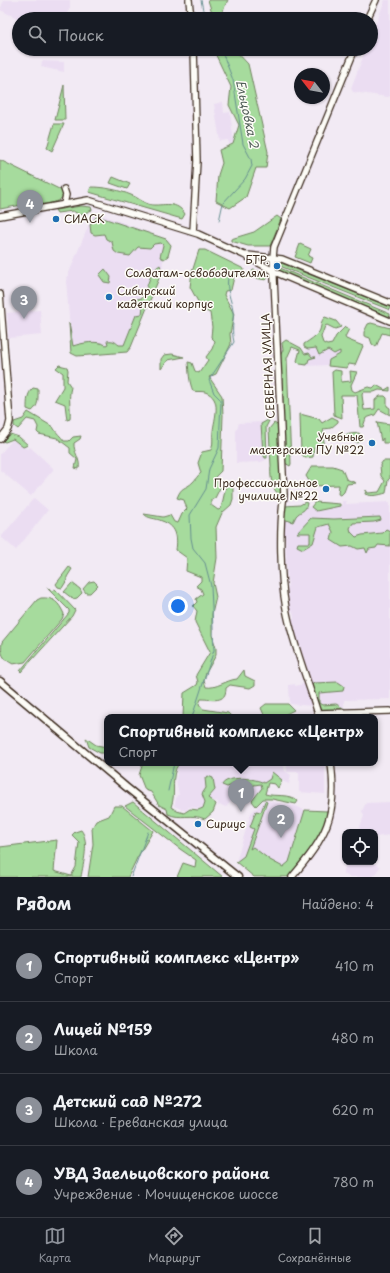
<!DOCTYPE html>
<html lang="ru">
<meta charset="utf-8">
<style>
body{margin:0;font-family:"Playpen Sans",sans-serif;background:#242831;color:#f1f3f6}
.controls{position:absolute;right:12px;bottom:12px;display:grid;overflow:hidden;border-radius:8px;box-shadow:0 1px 3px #0004}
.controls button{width:36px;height:36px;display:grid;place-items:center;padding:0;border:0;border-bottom:1px solid #363941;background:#171b24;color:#f1f3f6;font:20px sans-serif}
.compass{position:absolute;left:294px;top:68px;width:36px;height:36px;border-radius:50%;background:#171b24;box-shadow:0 1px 3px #0004;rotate:301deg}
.you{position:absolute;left:178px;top:606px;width:14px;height:14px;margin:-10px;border:3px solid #fff;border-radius:50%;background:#1a73e8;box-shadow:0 0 0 6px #1a73e833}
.badge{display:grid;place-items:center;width:26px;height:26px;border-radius:50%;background:#8c9099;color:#fff;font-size:13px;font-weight:700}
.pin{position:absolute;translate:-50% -33px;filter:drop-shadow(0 1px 2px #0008)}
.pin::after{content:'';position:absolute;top:21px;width:14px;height:12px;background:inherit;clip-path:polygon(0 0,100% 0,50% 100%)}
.popup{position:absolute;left:104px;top:714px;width:274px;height:52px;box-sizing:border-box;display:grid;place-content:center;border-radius:8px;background:#171b24;filter:drop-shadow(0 1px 3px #0005);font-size:13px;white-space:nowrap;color:#9ea1a6}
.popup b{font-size:15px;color:#f1f3f6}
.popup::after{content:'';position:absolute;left:50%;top:100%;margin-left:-8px;border:8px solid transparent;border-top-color:#171b24}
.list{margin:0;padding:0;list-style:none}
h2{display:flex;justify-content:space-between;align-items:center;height:52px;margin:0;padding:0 16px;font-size:17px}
h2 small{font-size:13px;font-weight:400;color:#9ea1a6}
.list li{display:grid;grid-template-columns:26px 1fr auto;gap:12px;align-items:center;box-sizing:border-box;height:72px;padding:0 16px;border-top:1px solid #363941}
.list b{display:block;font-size:15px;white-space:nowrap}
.list p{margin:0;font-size:13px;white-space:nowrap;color:#9ea1a6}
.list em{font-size:13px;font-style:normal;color:#9ea1a6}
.icon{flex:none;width:22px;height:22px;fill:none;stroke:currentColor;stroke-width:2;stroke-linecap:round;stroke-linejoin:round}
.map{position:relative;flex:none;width:390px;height:877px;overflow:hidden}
.search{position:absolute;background:#171b24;box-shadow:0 1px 3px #0004;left:12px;right:12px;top:12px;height:44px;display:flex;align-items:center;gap:10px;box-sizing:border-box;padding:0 14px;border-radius:22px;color:#9ea1a6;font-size:15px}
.sheet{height:340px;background:#171b24}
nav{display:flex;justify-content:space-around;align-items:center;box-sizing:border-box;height:56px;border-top:1px solid #363941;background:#171b24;font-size:11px;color:#9ea1a6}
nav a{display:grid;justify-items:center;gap:2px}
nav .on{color:#8c9099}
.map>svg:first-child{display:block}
.built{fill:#ebddf2}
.green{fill:#a6db9d;stroke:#70825e}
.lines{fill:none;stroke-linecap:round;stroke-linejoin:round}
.stream{stroke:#668f90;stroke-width:1}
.secondary-casing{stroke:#3b2a1e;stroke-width:8}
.primary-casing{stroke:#3b2a1e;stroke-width:9}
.secondary{stroke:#fdfcf7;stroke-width:5.5}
.primary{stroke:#fdfcf7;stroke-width:6}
.poi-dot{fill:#1f6fb2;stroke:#fdfcf7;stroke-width:1.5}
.labels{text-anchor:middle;stroke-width:3;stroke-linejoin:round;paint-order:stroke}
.poi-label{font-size:11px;fill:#3b2a1e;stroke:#fdfcf7;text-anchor:start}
.street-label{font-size:11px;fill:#3b2a1e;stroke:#fdfcf7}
.water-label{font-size:12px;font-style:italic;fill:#505d57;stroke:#fdfcf7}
</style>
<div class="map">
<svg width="390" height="877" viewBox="0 0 390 877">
<rect width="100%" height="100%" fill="#f2eaf4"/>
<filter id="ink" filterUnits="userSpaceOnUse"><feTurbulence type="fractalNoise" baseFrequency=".025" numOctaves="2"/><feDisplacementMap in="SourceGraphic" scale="8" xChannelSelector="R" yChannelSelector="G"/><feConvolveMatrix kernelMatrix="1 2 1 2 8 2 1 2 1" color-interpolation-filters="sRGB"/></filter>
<g filter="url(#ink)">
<g class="built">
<path d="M4,0H70V8L64,19H19L0,10Z"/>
<path d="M385,0H390V96L388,97L353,92L351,88L366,49H371V36Z"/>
<path d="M42,61L64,62V72L41,67Z"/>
<path d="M223,102L224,113L230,112L234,143L229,144L228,140L220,141L214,104Z"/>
<path d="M94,212L170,240L163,261L162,271L131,348L72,353L66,280Z"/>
<path d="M40,310L42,335L9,338L7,313Z"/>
<path d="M307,348H345L347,353L330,365L304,366L303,358Z"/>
<path d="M265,422L266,460L261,462L236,463V429H237L239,423Z"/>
<path d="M13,439L23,447L28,449L30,447L53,468V470L31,496L0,470V454Z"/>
<path d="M34,498L48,510L16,550L1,537Z"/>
<path d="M342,501H346V504L390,502V699L344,700V708L319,709L292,620L294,617L293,612L289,609L284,515L289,507L342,505Z"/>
<path d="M295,684V686L304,684L312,706L290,704L289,685Z"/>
<path d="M178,763H282L285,771L291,775L289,784L274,778L251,801L235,797L226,807L221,805L218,806V802L207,800L204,809L189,807L186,811L174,806L177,795H179L176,780Z"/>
<path d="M287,763H325V794L299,792V772H287Z"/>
<path d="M264,800L296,806L304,810L327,811L290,877H254L236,862L251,813Z"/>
<path d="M390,802V835L375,837V832H358L364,816L362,811L366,803Z"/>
<path d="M347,862H372L380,867L373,877H349L343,873Z"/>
</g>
<g class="green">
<path d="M208,0H228L222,12L223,19H214Z"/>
<path d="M213,49H234L248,64L268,152L266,168H256L246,197L230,208L216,201L218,175L222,163L219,150L233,144L239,125L229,105L231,87Z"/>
<path d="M64,85L65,120H55Z"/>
<path d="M54,124H64L52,151L47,148Z"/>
<path d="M0,160L61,190L63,194C62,204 47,203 39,205L38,202L0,209Z"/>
<path d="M113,177L130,184L127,189L110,183Z"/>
<path d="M91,187C104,187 119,190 131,195C137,197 142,202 148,204C160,208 175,198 185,214L182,219L89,192Z"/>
<path d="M81,206L91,207L92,210L80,215L73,211L57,213L55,210Z"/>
<path d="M97,216L166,239L171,245L168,256L164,259L160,257L163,245L161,243L154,244L150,248L138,247L130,256L118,254L114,251L112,242L106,239L104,234L95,235L91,233L90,225Z"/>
<path d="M277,216L281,219L270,246H248L231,241V239L254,232Z"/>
<path d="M300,244L311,249L308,256L312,258L310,263L295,257Z"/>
<path d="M199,250H205L244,269L242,275L238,274L234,277L231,290L225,291L224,295L234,314L230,334L231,344L216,374L209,377L222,396L223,415L221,471L214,478L221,486L215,498L211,500V505L218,510L221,509L226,486L229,484L233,487V499L231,505L222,513L216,527L217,558L213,583L216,597L212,614V635L216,648V655L206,673L204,681L206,687C216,689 226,680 237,679L244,670L245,676L255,681V685L250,688L230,685L226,688C226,704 212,699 201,699L199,704L203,709L228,713L232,717H183L184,693L197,685L198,682L196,675L210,652L195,622L197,611L193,606L197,602L196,599L203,594L201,589L196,586L201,581V577L186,571L187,558L176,550C178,536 176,526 162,521C156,518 148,519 144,514L163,517L170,515L174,522L178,523L182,514L187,509L184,500L177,498C182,485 185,490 193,482C196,479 197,476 201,473L198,463L202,452L211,450C214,443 212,439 213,431C214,419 223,398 205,392C201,391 197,392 193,391C189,382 189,372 188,362L192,363L195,371L199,373L208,360L206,357L212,349L215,341L211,337L212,327L210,313L202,309L190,287L192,272Z"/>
<path d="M281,263L390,307V310L280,266Z"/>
<path d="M160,265L162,271L131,347L127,352L77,356L71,353L69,323L73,346C82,343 97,340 106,345L108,344L107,341C114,340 115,342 119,345H124L136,315L142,314L143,306L128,301L142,298C148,288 149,271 160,265Z"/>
<path d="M280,268L390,314V318L279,271Z"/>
<path d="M105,269L111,277L110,283L104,282L99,275Z"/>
<path d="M253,270L258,271L268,278L266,280L250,277Z"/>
<path d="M325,317L336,321L341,327L335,329L327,325L325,326L321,337L323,343L327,345L332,344L336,336L345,327L349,329L345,337L346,339L363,346L355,365L349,364L347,368L328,366L329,360L340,354V351L334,354L328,350L319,355L316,348L308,349L304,347V344C310,340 315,337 319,332C322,327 320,321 325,317Z"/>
<path d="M371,323L390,328V335L382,333L376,347L372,344L370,338L364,336V332L368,324Z"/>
<path d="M286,340L301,348L305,354L309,353L312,357H316L309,359L307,365L300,364L297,361L300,350L292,347L287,358L291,464L290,466L285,463L280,367V356L283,350L282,343Z"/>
<path d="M172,354L184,357L168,360L161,369V359L164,355Z"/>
<path d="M59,365L67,367L68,370L67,381L71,387C68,399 71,407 70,419L67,420L65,404L55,400L63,387V373L56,368Z"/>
<path d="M335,370L341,371V382L351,381L350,371L357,372L351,385L352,390L355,392L368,387L373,388L376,385L385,390L390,387V391L379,390L374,392H363L362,395L364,410L375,409V400L380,396H385L387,398V406L390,408V415L379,409L375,415L366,418L363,427H360L357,395H341L342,418L334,415L332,372Z"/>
<path d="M33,388L38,389C38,398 39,406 32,411L27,409C27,402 27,393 33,388Z"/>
<path d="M28,412L53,427C56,433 61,436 64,441H69L73,437L81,436L80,439L74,443C73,452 81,459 79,469L75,468L77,459L70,453V448L57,438L39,434L37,432L38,427L35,421L27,419L18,429L14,426V422L23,419Z"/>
<path d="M300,414L319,419L322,423L332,417L338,420V422L331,428L324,429L323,433L324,442L314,448L313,457L305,458L301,453Z"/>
<path d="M268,420L269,421L266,427L267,458H265L263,454L261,424Z"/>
<path d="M377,422L390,424V443H383V438L381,441Z"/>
<path d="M274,423L279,426L281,493L279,494C271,490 270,473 271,466L269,429Z"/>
<path d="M359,433L363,437L358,443L353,440L343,441L342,435Z"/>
<path d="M10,434L19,437L28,445L23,447L13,439L5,442L3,441Z"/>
<path d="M383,461H390V478L388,480L386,493C379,495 372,497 365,494L366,490L368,493L379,492L385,481L381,476L380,465Z"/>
<path d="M312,466H333L342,469L346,479L356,483L347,484L344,492L341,495L338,494L339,485L312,486L306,476Z"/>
<path d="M305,502L307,503C306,512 301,510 296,516C295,518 294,520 293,522L283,519L285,506L300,505Z"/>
<path d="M315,502L340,504V506L316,511L311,507Z"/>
<path d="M380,517L381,520L374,522L353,523L350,528L351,532L356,537L362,535L382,533L386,529L390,531V546L378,545L376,548L369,549L367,553L365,548L358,549L352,546L342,547L331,540L333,532L329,524L318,527L313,543L303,549L297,546L298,543H310V533H297L311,518L334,519Z"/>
<path d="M69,567L72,569L67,577V580L62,588L58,587L56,584Z"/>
<path d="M94,581L98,585L90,593H86L83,589L89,582Z"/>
<path d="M72,583L80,589L82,593L77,598L73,599L64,592Z"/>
<path d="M46,587L52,591L55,589L75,610L72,616L21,672L20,671L69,613V610Z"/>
<path d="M41,598C54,597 59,603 64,614L62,619L25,662L13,664C3,659 0,654 2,642L37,600Z"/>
<path d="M338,682L344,686L343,691L319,693V703L322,705L336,704L345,709L319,710L311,686L314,683Z"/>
<path d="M266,704H288L294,710L280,717H265L261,708Z"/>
<path d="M86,738L96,745L107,747V753H100L89,747Z"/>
<path d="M143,763H179C169,778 177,791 171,807L177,811L184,813L190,809L198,810L203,808L205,802L202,794L206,788L205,778L208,776L213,778L215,790L208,798L216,804L213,812L205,819C190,813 181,820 168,814L167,809L159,805L151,792L145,790L139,775Z"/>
<path d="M272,772L282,780L278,788L275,784L268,783L265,794C275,797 289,793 298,801L296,804L272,799H263L256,806L252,801L262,788L261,784L254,785L251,790L246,789L244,782L227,787L222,785C227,775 255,778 264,783L270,779Z"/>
<path d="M265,801L267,802L250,849L253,847L270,860L283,867L289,862L305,810L327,811L329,813L321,836L290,877H254L236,862L244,856L254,829L250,827L256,811L261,812Z"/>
<path d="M133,802L223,877H177L183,863L195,867L196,860L180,849L125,806Z"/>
<path d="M114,806H122L153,831L137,858L128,877H88L93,844L92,828L96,821L109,816Z"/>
<path d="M81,830C90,841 83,864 81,877H0V847L57,840L54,871L71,876L76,867L79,842L72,835L75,832Z"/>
</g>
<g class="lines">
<g class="stream">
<path d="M201,0L205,19"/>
<path d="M219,221L223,203L245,179L252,166L251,159L243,144L233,80L221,49"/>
<path d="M192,717L214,650L211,586L205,563L193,548L191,538L190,515L206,489L209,469L219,448L221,400L214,393L209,380L234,342C231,331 234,322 233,311C231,298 226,292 228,277"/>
<path d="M168,791L174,763"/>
<path d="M131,877L148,832"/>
</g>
<g class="secondary-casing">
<g id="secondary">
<path d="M189,0L191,19"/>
<path d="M367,19L376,0"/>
<path d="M64,204L66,195L64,189"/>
<path d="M0,216L88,200L198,234L244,255L277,273L390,321"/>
<path d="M193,232L197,161L194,49"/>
<path d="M247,255L282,259L390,303"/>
<path d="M0,294L10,421L8,429L0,439"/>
<path d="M318,713L390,711"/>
<path d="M319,717C309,683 292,643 286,608C280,577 279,526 284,495L273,257L274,247L355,49"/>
<path d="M292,877C326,837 338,816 331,763"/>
</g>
</g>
<g class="primary-casing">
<path id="primary" d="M0,681L126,787L238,877"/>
</g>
<use href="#secondary" class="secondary"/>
<use href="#primary" class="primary"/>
</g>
</g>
<g class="poi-dot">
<circle cx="56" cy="219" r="4"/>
<circle cx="277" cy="266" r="4"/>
<circle cx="109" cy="297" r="4"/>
<circle cx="372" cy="443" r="4"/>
<circle cx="326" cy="489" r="4"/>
<circle cx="198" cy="824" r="4"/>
</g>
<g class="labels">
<g class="poi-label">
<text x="64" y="223">СИАСК</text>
<text x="269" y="264" text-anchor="end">БТР.<tspan x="269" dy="13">Солдатам-освободителям.</tspan></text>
<text x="117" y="295">Сибирский<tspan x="117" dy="13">кадетский корпус</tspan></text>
<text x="364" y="441" text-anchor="end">Учебные<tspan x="364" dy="13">мастерские ПУ №22</tspan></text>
<text x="318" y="487" text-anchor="end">Профессиональное<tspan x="318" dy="13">училище №22</tspan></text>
<text x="206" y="828">Сириус</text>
</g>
<g class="street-label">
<text transform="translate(268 366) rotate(-93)" y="4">СЕВЕРНАЯ УЛИЦА</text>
</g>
<g class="water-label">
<text transform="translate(247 114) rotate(78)" y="4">Ельцовка 2</text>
</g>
</g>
</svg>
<div class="controls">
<button><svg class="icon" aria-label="locate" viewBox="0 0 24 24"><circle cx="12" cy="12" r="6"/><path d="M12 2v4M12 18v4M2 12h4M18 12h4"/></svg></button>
</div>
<svg class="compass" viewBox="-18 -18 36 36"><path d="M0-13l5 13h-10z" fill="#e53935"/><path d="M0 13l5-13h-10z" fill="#9ea1a6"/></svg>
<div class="you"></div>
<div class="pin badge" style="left:241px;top:812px">1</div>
<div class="popup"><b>Спортивный комплекс «Центр»</b>Спорт</div>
<div class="pin badge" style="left:281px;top:838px">2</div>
<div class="pin badge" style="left:24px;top:319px">3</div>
<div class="pin badge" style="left:30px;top:223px">4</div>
<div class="search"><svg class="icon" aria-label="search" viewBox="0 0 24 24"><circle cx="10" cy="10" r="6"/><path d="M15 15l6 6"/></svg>Поиск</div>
</div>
<section class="sheet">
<h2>Рядом<small>Найдено: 4</small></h2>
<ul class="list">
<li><span class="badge">1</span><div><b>Спортивный комплекс «Центр»</b><p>Спорт</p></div><em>410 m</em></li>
<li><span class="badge">2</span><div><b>Лицей №159</b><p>Школа</p></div><em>480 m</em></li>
<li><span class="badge">3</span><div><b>Детский сад №272</b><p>Школа · Ереванская улица</p></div><em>620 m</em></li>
<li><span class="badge">4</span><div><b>УВД Заельцовского района</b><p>Учреждение · Мочищенское шоссе</p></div><em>780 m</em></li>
</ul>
</section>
<nav>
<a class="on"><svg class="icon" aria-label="map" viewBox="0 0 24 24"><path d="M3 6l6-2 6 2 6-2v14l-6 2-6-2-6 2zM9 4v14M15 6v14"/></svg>Карта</a>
<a><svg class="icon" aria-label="directions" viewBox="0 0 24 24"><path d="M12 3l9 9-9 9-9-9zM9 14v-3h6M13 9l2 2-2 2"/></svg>Маршрут</a>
<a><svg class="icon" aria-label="saved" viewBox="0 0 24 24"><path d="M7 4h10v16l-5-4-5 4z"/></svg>Сохранённые</a>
</nav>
